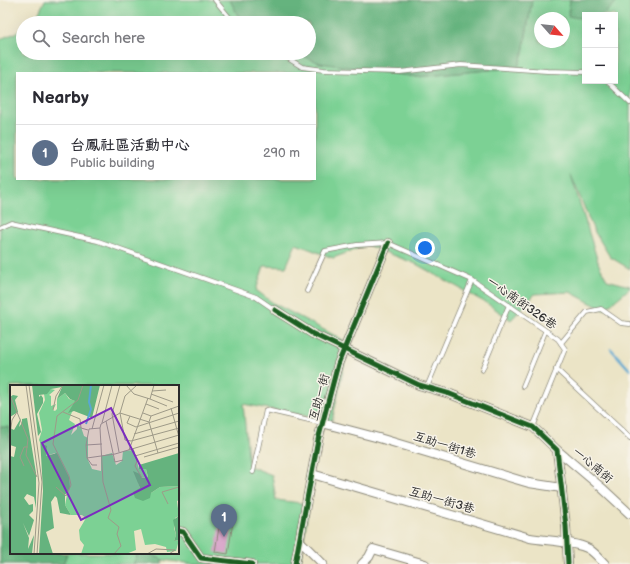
<!DOCTYPE html>
<meta charset="utf-8">
<style>
body{margin:0;font-family:"Balsamiq Sans","LXGW WenKai TC",sans-serif;background:#f7f7f7;color:#2b2b33}
.controls{position:absolute;right:12px;top:12px;display:grid;overflow:hidden;border-radius:0px;box-shadow:0 4px 16px #0002}
.controls button{width:36px;height:36px;display:grid;place-items:center;padding:0;border:0;border-bottom:1px solid #e1e1e2;background:#fff;color:#2b2b33;font:20px sans-serif}
.compass{position:absolute;left:534px;top:12px;width:36px;height:36px;border-radius:50%;background:#fff;box-shadow:0 4px 16px #0002;rotate:117deg}
.you{position:absolute;left:425px;top:248px;width:14px;height:14px;margin:-10px;border:3px solid #fff;border-radius:50%;background:#1a73e8;box-shadow:0 0 0 6px #1a73e833}
.badge{display:grid;place-items:center;width:26px;height:26px;border-radius:50%;background:#1f6fb2;color:#fff;font-size:13px;font-weight:700}
.pin{position:absolute;translate:-50% -33px;filter:drop-shadow(0 1px 2px #0008)}
.pin::after{content:'';position:absolute;top:21px;width:14px;height:12px;background:inherit;clip-path:polygon(0 0,100% 0,50% 100%)}
.list{margin:0;padding:0;list-style:none}
h2{display:flex;justify-content:space-between;align-items:center;height:52px;margin:0;padding:0 16px;font-size:17px}
h2 small{font-size:13px;font-weight:400;color:#7c7c81}
.list li{display:grid;grid-template-columns:26px 1fr auto;gap:12px;align-items:center;box-sizing:border-box;height:56px;padding:0 16px;border-top:1px solid #e1e1e2}
.list b{display:block;font-size:15px;white-space:nowrap}
.list p{margin:0;font-size:13px;white-space:nowrap;color:#7c7c81}
.list em{font-size:13px;font-style:normal;color:#7c7c81}
.icon{flex:none;width:22px;height:22px;fill:none;stroke:currentColor;stroke-width:2;stroke-linecap:round;stroke-linejoin:round}
.map{position:relative;flex:none;width:630px;height:564px;overflow:hidden}
.search{position:absolute;background:#fff;box-shadow:0 4px 16px #0002;left:16px;top:16px;width:300px;height:44px;display:flex;align-items:center;gap:10px;box-sizing:border-box;padding:0 14px;border-radius:22px;color:#7c7c81;font-size:15px}
.panel{position:absolute;background:#fff;box-shadow:0 4px 16px #0002;left:16px;top:72px;width:300px;height:108px;border-radius:0px}
.map>svg:first-child{display:block}
.green{fill:#7cd194;stroke:#547e60;fill-rule:evenodd}
.forest{fill:#65b37e;stroke:#486f54}
.lines{fill:none;stroke-linecap:round;stroke-linejoin:round}
.stream{stroke:#59a7d2;stroke-width:2.5}
.building{fill:#d092c1}
.lane-casing{stroke:#8b8878;stroke-width:5.5}
.street-casing{stroke:#8b8878;stroke-width:10}
.lane{stroke:#fff;stroke-width:4}
.street{stroke:#fff;stroke-width:8}
.cycleway-casing{stroke:#f7f3e8;stroke-width:8}
.cycleway{stroke:#1b5e20;stroke-width:5}
.labels{text-anchor:middle;stroke-width:3;stroke-linejoin:round;paint-order:stroke}
.street-label{font-size:12px;fill:#2b2b2b;stroke:#f7f3e8}
.inset-river{fill:none;stroke:#59a7d2;stroke-width:2}
.inset-road{fill:none;stroke:#9e9a88;stroke-width:1}
.view{fill:#7b2cbf;fill-opacity:0.15;stroke:#7b2cbf;stroke-width:2}
.inset-edge{fill:none;stroke:#2b2b2b;stroke-width:2}
</style>
<div class="map">
<svg width="630" height="564" viewBox="0 0 630 564">
<rect width="100%" height="100%" fill="#f7f3e8"/>
<filter id="ink" filterUnits="userSpaceOnUse"><feTurbulence type="fractalNoise" baseFrequency=".025" numOctaves="2"/><feDisplacementMap in="SourceGraphic" scale="8" xChannelSelector="R" yChannelSelector="G"/><feConvolveMatrix kernelMatrix="1 2 1 2 8 2 1 2 1" color-interpolation-filters="sRGB"/></filter>
<filter id="wash" filterUnits="userSpaceOnUse"><feTurbulence type="fractalNoise" baseFrequency=".012" numOctaves="4" result="noise"/><feDisplacementMap in="SourceGraphic" scale="16" xChannelSelector="R" yChannelSelector="G"/><feGaussianBlur stdDeviation="0.9" result="paint"/><feColorMatrix in="noise" values="0 0 0 0 0 0 0 0 0 0 0 0 0 0 0 0 0 1.4 0 .05"/><feComposite in="paint" operator="in"/></filter>
<g filter="url(#wash)">
<rect width="100%" height="100%" fill="#ebe4c6"/>
<g class="green">
<path d="M45,0H230L242,23H34Z"/>
<path d="M532,0H570L568,15L585,19V81H615V15H603L617,1L630,0V269L610,257L593,229L571,175L599,265L607,280L630,286V288L604,310L570,292L535,294L511,320L488,304L416,264L367,245L333,258L296,244L286,267L264,266L256,290L273,303L349,343L332,421L243,404L249,466L272,475L276,500L309,504L300,564H195L163,560L149,553H178V386H11V450L9,428L0,427V39L23,30V53H296L321,63L417,77L518,67L523,53ZM540,18H564V42H540ZM17,73H315V179H17Z"/>
<path d="M67,553H138L133,564H63Z"/>
</g>
<g class="forest">
<path d="M230,0H532L523,53L518,67L417,77L320,63L296,53H309V23H242Z"/>
<path d="M570,0H619L603,15H585V19L568,16Z"/>
<path d="M0,427H9L11,450V553H67L63,564H0Z"/>
<path d="M138,553C148,553 154,555 163,560L162,564H133Z"/>
</g>
<g class="lines">
<path class="stream" d="M611,349L630,370"/>
</g>
<g id="blocks">
<path class="building" d="M220,521L233,522L228,554L215,552Z"/>
</g>
</g>
<g filter="url(#ink)">
<use href="#blocks" fill-opacity="0" stroke="#8b8878" stroke-width="1"/>
<g class="lines">
<g class="lane-casing">
<g id="lane">
<path d="M215,0L234,23"/>
<path d="M274,53L286,57L302,67L324,70L400,72L461,65L547,71L585,72"/>
<path d="M607,81L630,103"/>
<path d="M0,227L11,222L98,241L256,297L275,310"/>
<path d="M307,291L325,251L357,245L388,243L472,280L558,339L565,349L533,427"/>
<path d="M561,343L587,312L601,309L621,323L630,324"/>
<path d="M556,369L630,438"/>
<path d="M482,370L509,305"/>
<path d="M523,386L545,332"/>
<path d="M427,387L472,280"/>
<path d="M253,472L266,410L322,423"/>
</g>
</g>
<g class="street-casing">
<g id="street">
<path d="M275,310L313,334L419,385L450,394L533,427L557,450L566,526L568,564"/>
<path d="M322,423L379,438L529,483L562,488"/>
<path d="M557,450L602,488L630,514"/>
<path d="M312,474L530,538C547,541 575,541 589,549C595,553 600,559 605,564"/>
<path d="M178,531L183,532L201,558L252,564"/>
<path d="M300,541L323,564"/>
<path d="M295,564L318,440L338,364L388,243"/>
<path d="M362,564L369,557L373,549L425,564"/>
</g>
</g>
<use href="#lane" class="lane"/>
<use href="#street" class="street"/>
<g class="cycleway-casing">
<g id="cycleway">
<path d="M275,310L313,334L419,385L450,394L533,427L557,450L566,526L568,564"/>
<path d="M178,531L183,532L201,558L252,564"/>
<path d="M295,564L318,440L338,364L388,243"/>
</g>
</g>
<use href="#cycleway" class="cycleway"/>
</g>
</g>
<g class="labels">
<g class="street-label">
<text transform="translate(522 303) rotate(35)" y="4">一心南街326巷</text>
<text transform="translate(319 397) rotate(-75)" y="4">互助一街</text>
<text transform="translate(445 445) rotate(17)" y="4">互助一街1巷</text>
<text transform="translate(593 465) rotate(40)" y="4">一心南街</text>
<text transform="translate(442 500) rotate(16)" y="4">互助一街3巷</text>
</g>
</g>
<g transform="translate(10 385)">
<rect width="169" height="169" fill="#ebe4c6"/>
<path d="M41,4L45,5L39,10L41,11V21L46,19L43,25L45,26L47,24V14L55,8L59,14L66,16L59,35L65,39L61,50L67,44V40L71,42L74,51L78,53V75L82,84L91,86V71L102,68L106,80L112,76L113,66L124,65L129,84L136,83L137,89L138,92L131,93L128,97L130,103L141,108L150,102L169,101V115L167,116L169,131L165,133L164,143L166,150L164,156L169,155L166,166L157,167L156,162L145,159L135,160L131,144L124,146L126,165L116,169H71L74,160L70,155L69,145L76,133L72,130H61L55,120L58,105L45,68L36,71L29,55L32,45L29,28L35,15L34,9Z" fill="#7cd194"/>
<path d="M22,0H90L82,33L64,26L58,28L65,16L60,14L55,8L47,14L52,2L41,4L37,9L29,10V12L31,10L33,13V18L27,29L31,47L28,51ZM3,10L8,11L5,15L8,27L0,32V12ZM11,33L9,42L12,38V34L17,33L26,88V123L24,112L17,109L14,113L19,120L23,119V126L19,130L24,135L19,151L13,138L19,153L18,164L24,150L22,169H0V71L4,72L6,62L0,60V43L4,45ZM30,52V58L37,61L36,71L47,68L59,92L60,103L55,110V120L61,130L50,128L47,113L45,111L41,117L44,143L36,147L43,169H29L33,106ZM169,68V101L150,102L141,108L140,113L133,116L125,113L123,107L130,103L123,86L130,89L132,93L138,92L136,84H129V80ZM169,131V155L164,156L166,150L163,135Z" fill="#65b37e"/>
<path class="inset-river" d="M76,39L81,24L79,17L81,0"/>
<path class="inset-road" d="M16,0L29,98L24,169M19,0L32,97L27,169M116,0L124,9L140,14L144,0M142,6L156,5M141,9L163,17M0,10L18,54L16,70L27,92M140,14L157,21M136,19L149,24M161,23L169,52M43,25L46,11L53,0M53,27L70,34L71,43L78,45M110,28L139,37M133,28L141,31L139,37L148,68M120,31L117,38L126,42L169,28M141,31L169,21M96,36L105,77L113,75M92,38L102,0M82,44L94,0M124,49L169,36M0,50L2,35L7,27M121,56L115,55L110,28L115,11L127,0M121,56L169,43M76,60L92,59M123,64L127,76L125,81L132,93M119,65L138,13M109,67L102,29L110,0M125,71L169,58M134,72L169,62M77,73L105,69L169,50M87,80H82L77,73L76,60L79,44L90,43M14,81L10,72L14,62H18M46,102L56,111L61,100L59,91L43,59L47,31L68,15L73,0M158,119L152,107L169,102M104,169L111,161L107,149L109,142L98,133L101,125L93,97L90,43L91,39L110,28M137,169L146,164L165,165L159,169"/>
<path class="view" d="M101,23L140,100L71,135L32,58Z"/>
<rect width="169" height="169" class="inset-edge"/>
</g>
</svg>
<div class="controls">
<button>+</button>
<button>−</button>
</div>
<svg class="compass" viewBox="-18 -18 36 36"><path d="M0-13l5 13h-10z" fill="#e53935"/><path d="M0 13l5-13h-10z" fill="#7c7c81"/></svg>
<div class="you"></div>
<div class="pin badge" style="left:224px;top:537px;background:#5c6f8a">1</div>
<div class="search"><svg class="icon" aria-label="search" viewBox="0 0 24 24"><circle cx="10" cy="10" r="6"/><path d="M15 15l6 6"/></svg>Search here</div>
<section class="panel">
<h2>Nearby<small></small></h2>
<ul class="list">
<li><span class="badge" style="background:#5c6f8a">1</span><div><b>台鳳社區活動中心</b><p>Public building</p></div><em>290 m</em></li>
</ul>
</section>
</div>
